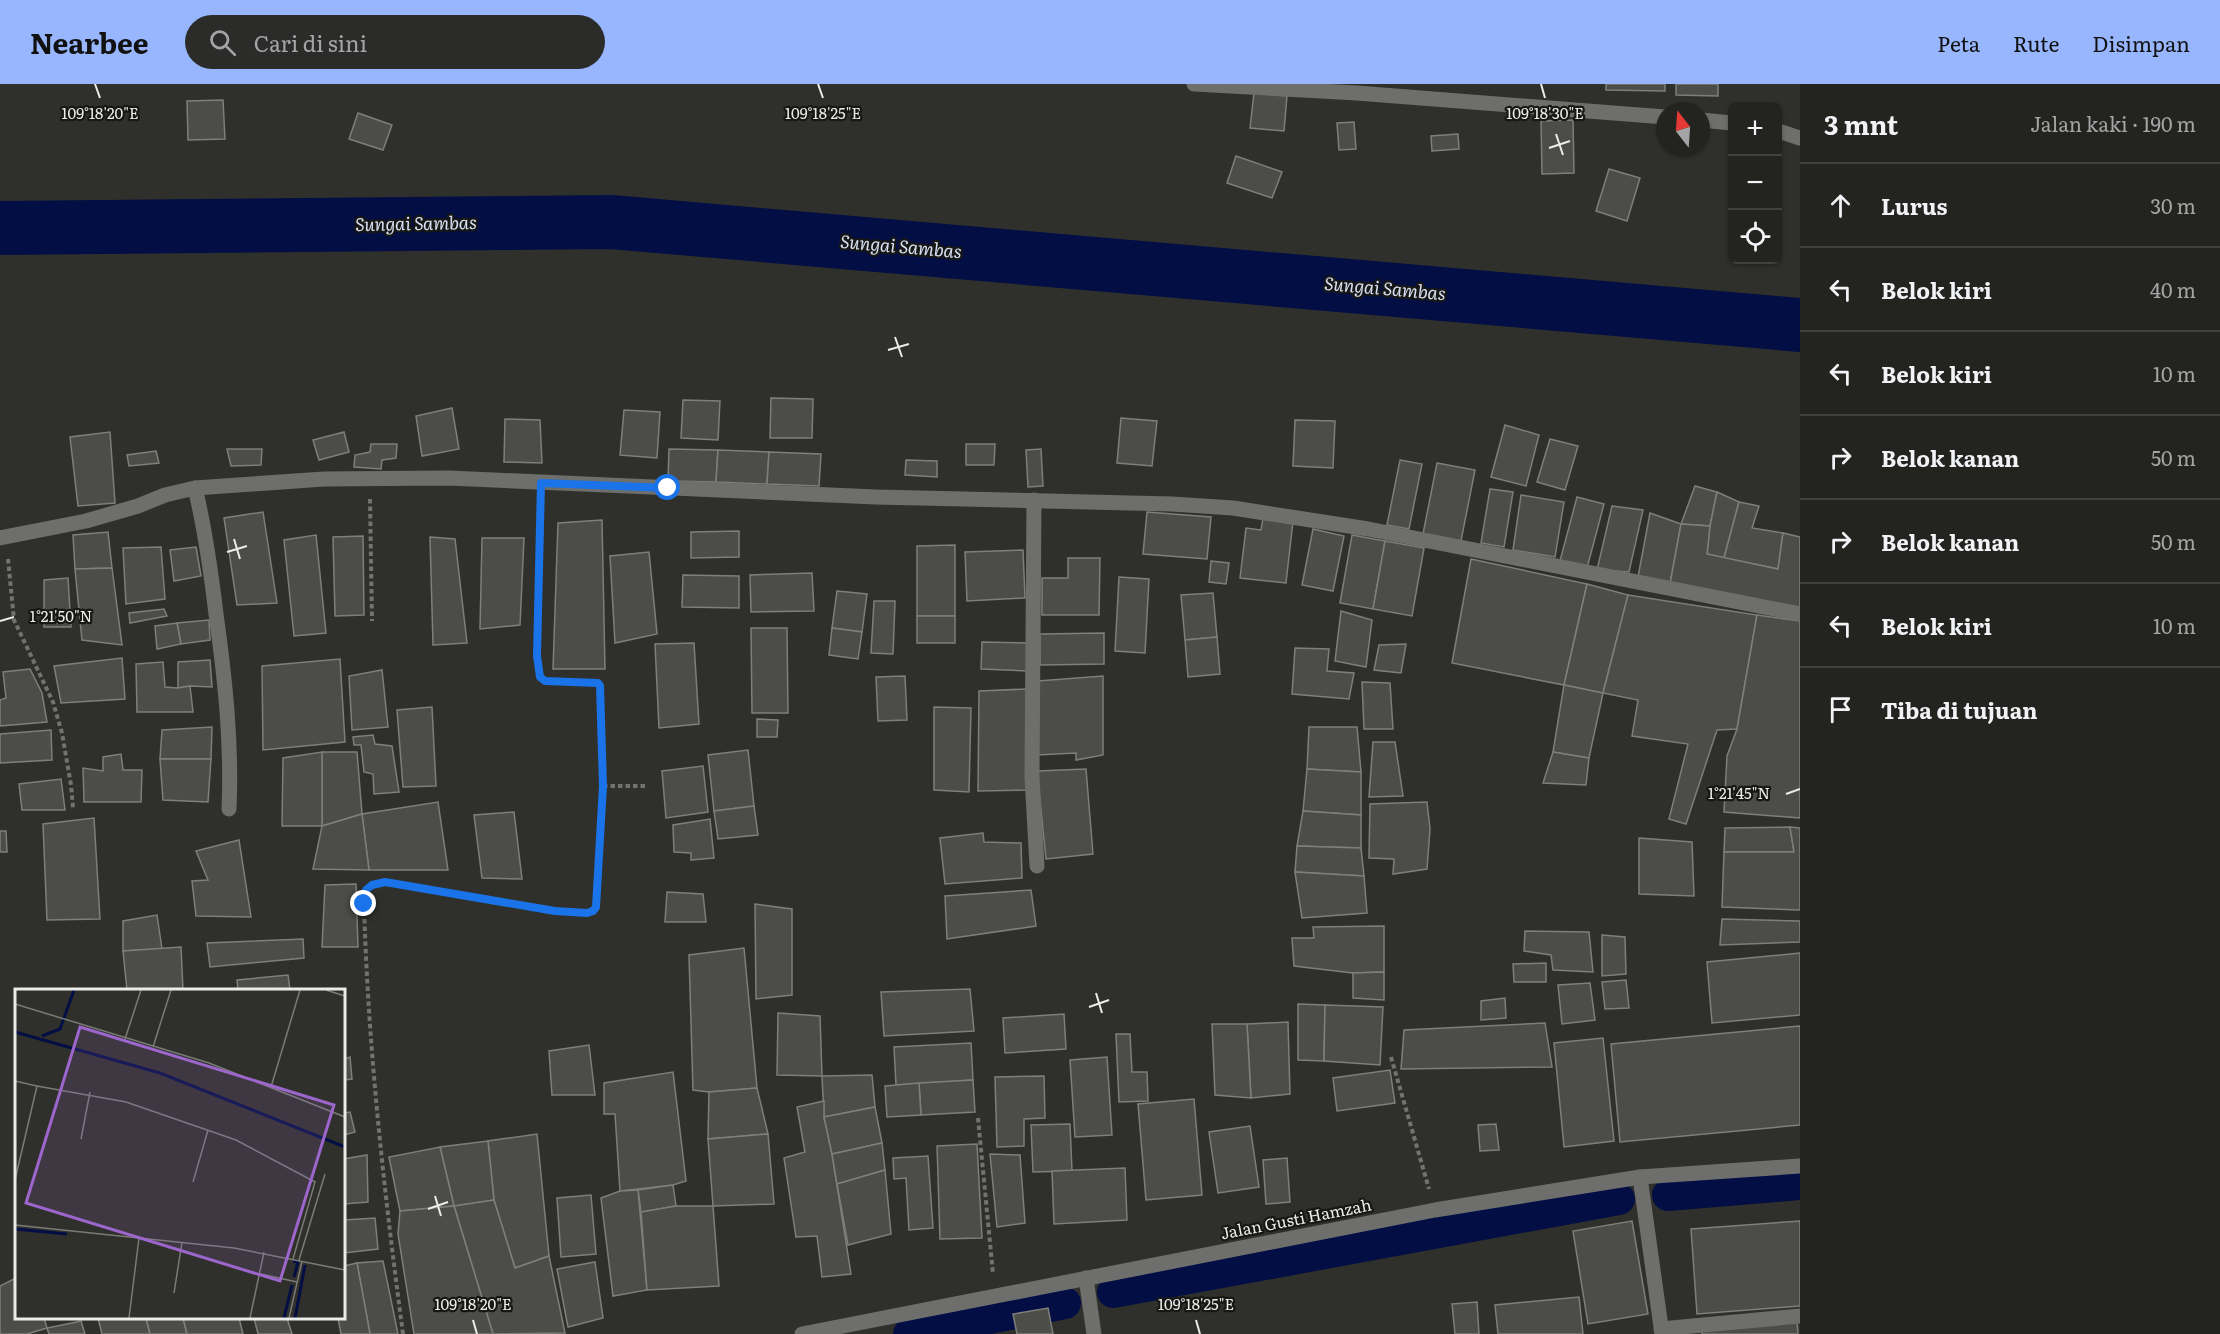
<!DOCTYPE html>
<html lang="id">
<meta charset="utf-8">
<style>
body{margin:0;font-family:Literata,serif;background:#2b2c29;color:#f1f3f6}
.controls{position:absolute;right:18px;top:18px;display:grid;overflow:hidden;border-radius:9px;box-shadow:0 2px 4px #0004}
.controls button{width:54px;height:54px;display:grid;place-items:center;padding:0;border:0;border-bottom:2px solid #40413e;background:#232420;color:#f1f3f6;font:30px sans-serif}
.compass{position:absolute;left:1656px;top:18px;width:54px;height:54px;border-radius:50%;background:#232420;box-shadow:0 2px 4px #0004;rotate:343deg}
.stop{position:absolute;width:18px;height:18px;margin:-14px;border:4px solid #1a73e8;border-radius:50%;background:#fff}
.stop.end{background:#1a73e8;border-color:#fff;box-shadow:0 2px 6px #0008}
.list{margin:0;padding:0;list-style:none}
h2{display:flex;justify-content:space-between;align-items:center;height:78px;margin:0;padding:0 24px;font-size:26px}
h2 small{font-size:20px;font-weight:400;color:#a3a4a5}
.list li{display:grid;grid-template-columns:39px 1fr auto;gap:18px;align-items:center;box-sizing:border-box;height:84px;padding:0 24px;border-top:2px solid #40413e}
.list b{display:block;font-size:22px;white-space:nowrap}
.list em{font-size:20px;font-style:normal;color:#a3a4a5}
.icon{flex:none;width:33px;height:33px;fill:none;stroke:currentColor;stroke-width:2;stroke-linecap:round;stroke-linejoin:round}
.map{position:relative;flex:none;width:1800px;height:1250px;overflow:hidden}
header{display:flex;align-items:center;gap:36px;box-sizing:border-box;height:84px;padding:0 30px;background:#97b6fd;color:#111}
header strong{font-size:28px}
nav{display:flex;gap:33px;margin-inline-start:auto;font-size:21px}
.search{width:420px;height:54px;background:#2b2c29;display:flex;align-items:center;gap:15px;box-sizing:border-box;padding:0 21px;border-radius:33px;color:#a3a4a5;font-size:22px}
main{display:flex}
aside{flex:1;background:#232420}
.map>svg:first-child{display:block}
.lines{fill:none;stroke-linecap:round;stroke-linejoin:round}
.canal{stroke:#030e45;stroke-width:32}
.river{stroke:#030e45;stroke-width:54}
.building{fill:#4c4d48;stroke:#7e7f79;stroke-width:1.5}
.path{stroke:#72736e;stroke-width:4;stroke-dasharray:4.5 3;stroke-linecap:butt}
.minor{stroke:#6e6f6c;stroke-width:15}
.route{stroke:#1a73e8;stroke-width:8}
.ticks{fill:none;stroke:#ebece9;stroke-width:2}
.labels{text-anchor:middle;stroke-width:4.5;stroke-linejoin:round;paint-order:stroke}
.street-label{font-size:16px;fill:#ebece9;stroke:#171816}
.water-label{font-size:18px;font-style:italic;fill:#d7dff2;stroke:#171816}
.inset-river{fill:none;stroke:#030e45;stroke-width:3}
.inset-road{fill:none;stroke:#7a7b77;stroke-width:1.5}
.view{fill:#9d66cc;fill-opacity:0.15;stroke:#9d66cc;stroke-width:3}
.inset-edge{fill:none;stroke:#ebece9;stroke-width:3}
.ticks-label{font-size:15px;text-anchor:middle;fill:#ebece9;stroke:#171816;stroke-width:4.5;stroke-linejoin:round;paint-order:stroke}
</style>
<header>
<strong>Nearbee</strong>
<div class="search"><svg class="icon" aria-label="search" viewBox="0 0 24 24"><circle cx="10" cy="10" r="6"/><path d="M15 15l6 6"/></svg>Cari di sini</div>
<nav><a>Peta</a><a>Rute</a><a>Disimpan</a></nav>
</header>
<main>
<div class="map">
<svg width="1800" height="1250" viewBox="0 0 1800 1250">
<rect width="100%" height="100%" fill="#2f302b"/>
<g class="lines">
<g class="canal">
<path d="M1668,1111L1800,1100"/>
<path d="M1113,1208L1619,1115"/>
<path d="M909,1250L1065,1219"/>
</g>
<path class="river" d="M0,144L611,138L1800,241"/>
</g>
<g class="building">
<path d="M1606,0H1665V7L1606,6Z"/>
<path d="M1676,0H1718V12L1676,11Z"/>
<path d="M1254,9L1287,12L1284,47L1250,44Z"/>
<path d="M223,16L225,55L188,56L187,17Z"/>
<path d="M358,29L392,41L383,66L349,55Z"/>
<path d="M1573,36L1574,89L1542,90L1541,37Z"/>
<path d="M1354,38L1356,65L1339,66L1337,39Z"/>
<path d="M1458,50L1459,65L1432,67L1431,52Z"/>
<path d="M1236,72L1282,88L1272,114L1227,99Z"/>
<path d="M1609,85L1640,94L1627,137L1596,127Z"/>
<path d="M771,314L813,315L812,354H770Z"/>
<path d="M683,316L720,317L718,356L681,354Z"/>
<path d="M452,324L459,365L422,372L416,332Z"/>
<path d="M624,326L660,328L657,374L620,371Z"/>
<path d="M1121,334L1157,337L1152,382L1117,379Z"/>
<path d="M505,335L540,336L542,379L504,378Z"/>
<path d="M1295,336L1335,337L1333,384L1293,382Z"/>
<path d="M1505,341L1539,351L1526,402L1491,393Z"/>
<path d="M110,348L115,419L78,422L70,353Z"/>
<path d="M344,348L349,368L319,376L313,356Z"/>
<path d="M1550,355L1578,362L1565,406L1537,398Z"/>
<path d="M371,360H397L396,374L382,376L381,385L354,383L355,371L370,368Z"/>
<path d="M966,360H995L994,381H966Z"/>
<path d="M227,365H262L261,381L231,382Z"/>
<path d="M669,365L718,366L716,398L668,397Z"/>
<path d="M1041,365L1043,402L1028,403L1026,366Z"/>
<path d="M718,366L769,368L767,400L716,398Z"/>
<path d="M156,367L159,379L129,382L127,371Z"/>
<path d="M769,368L821,370L819,402L767,400Z"/>
<path d="M906,376L937,377V393L905,391Z"/>
<path d="M1400,376L1422,380L1409,445L1387,441Z"/>
<path d="M1437,379L1475,386L1461,457L1423,450Z"/>
<path d="M1695,402L1717,408L1710,442L1681,440Z"/>
<path d="M1490,405L1513,408L1504,463L1481,459Z"/>
<path d="M1717,408L1739,418L1724,474L1707,470L1710,442Z"/>
<path d="M1521,411L1564,418L1555,473L1513,466Z"/>
<path d="M1577,413L1604,420L1587,484L1560,477Z"/>
<path d="M1739,418L1759,422L1752,444L1783,449L1778,485L1724,474Z"/>
<path d="M1612,422L1643,426L1629,488L1597,486Z"/>
<path d="M263,428L277,519L237,521L224,434Z"/>
<path d="M1147,428L1211,433L1207,475L1143,470Z"/>
<path d="M1650,429L1681,440L1670,500L1638,493Z"/>
<path d="M1263,434L1293,437L1286,499L1240,494L1246,444L1261,446Z"/>
<path d="M602,436L605,585H553L558,439Z"/>
<path d="M1681,440L1710,442L1707,470L1778,485L1783,449L1800,453V528L1670,500Z"/>
<path d="M1313,445L1344,452L1333,507L1302,501Z"/>
<path d="M739,447V473L691,474V448Z"/>
<path d="M108,448L112,484L75,485L73,451Z"/>
<path d="M316,451L326,549L294,552L284,456Z"/>
<path d="M1352,451L1385,457L1373,525L1340,519Z"/>
<path d="M363,452L364,531L335,532L333,453Z"/>
<path d="M430,453L455,455L467,559L433,561Z"/>
<path d="M482,454H524L520,541L480,545Z"/>
<path d="M1385,457L1424,464L1412,532L1373,525Z"/>
<path d="M955,461V532H917V462Z"/>
<path d="M161,463L165,515L126,520L123,464Z"/>
<path d="M196,463L201,492L174,497L170,466Z"/>
<path d="M1023,466L1025,514L967,517L965,468Z"/>
<path d="M649,468L657,550L615,559L610,472Z"/>
<path d="M1068,474H1100L1099,531H1042V494H1068Z"/>
<path d="M1471,475L1587,500L1564,601L1452,579Z"/>
<path d="M1211,477L1229,479L1226,500L1209,498Z"/>
<path d="M112,484L122,561L82,556L75,485Z"/>
<path d="M812,489L814,527L751,528L750,491Z"/>
<path d="M683,491L739,492V524L682,523Z"/>
<path d="M1119,493L1149,495L1145,569L1115,567Z"/>
<path d="M68,494L71,543H44V496Z"/>
<path d="M1587,500L1628,511L1603,609L1564,601Z"/>
<path d="M837,507L867,510L862,548L832,544Z"/>
<path d="M1213,509L1217,553L1185,556L1181,511Z"/>
<path d="M1628,511L1757,531L1737,645L1717,646L1686,740L1669,735L1688,660L1632,652L1638,616L1603,609Z"/>
<path d="M874,517H895L893,570L871,569Z"/>
<path d="M164,525L167,532L130,539L129,529Z"/>
<path d="M1341,527L1372,536L1366,583L1335,577Z"/>
<path d="M1757,531L1800,537V734L1724,728L1727,672L1737,645Z"/>
<rect x="917" y="532" width="38" height="27"/>
<path d="M209,536L210,556L181,560L177,539Z"/>
<path d="M177,539L181,560L157,565L155,542Z"/>
<path d="M751,544H787L788,629H752Z"/>
<path d="M832,544L862,548L858,575L829,571Z"/>
<path d="M1104,549V580L1040,581V550Z"/>
<path d="M1217,553L1220,590L1188,593L1185,556Z"/>
<path d="M982,558L1028,559L1027,587L981,585Z"/>
<path d="M694,559L699,640L659,644L655,560Z"/>
<path d="M1406,560L1401,589L1374,586L1379,561Z"/>
<path d="M1295,564L1329,565L1327,587L1354,589L1349,615L1292,610Z"/>
<path d="M122,574L125,615L61,619L54,582Z"/>
<path d="M340,575L345,658L263,666L262,582Z"/>
<path d="M210,576L212,603L190,602L178,604V578Z"/>
<path d="M163,578L165,603L178,604L190,602L193,628H137L136,580Z"/>
<path d="M30,585L42,609L47,638L0,642V616L6,614L3,588Z"/>
<path d="M382,586L388,643L352,646L349,592Z"/>
<path d="M905,592L907,636L878,637L876,593Z"/>
<path d="M1103,592V671L1076,676V669L1037,671L1038,597Z"/>
<path d="M1362,598L1390,599L1393,645H1364Z"/>
<path d="M1564,601L1603,609L1589,674L1553,668Z"/>
<path d="M1027,605L1029,706L978,707L979,607Z"/>
<path d="M432,623L436,702L403,703L397,626Z"/>
<path d="M934,623L971,624L969,708L934,706Z"/>
<path d="M757,635L778,636L777,653H757Z"/>
<path d="M212,643L211,675H160L162,646Z"/>
<path d="M1309,643H1357L1361,688L1307,685Z"/>
<path d="M51,646L52,676L0,679V650Z"/>
<path d="M373,651L375,660L392,662L399,708L374,710L373,690L364,688L361,661H354L353,653Z"/>
<path d="M1373,658H1395L1403,712L1369,713Z"/>
<path d="M748,666L754,722L714,727L708,671Z"/>
<path d="M322,668H357L362,730L322,742Z"/>
<path d="M322,668V742H282L283,674Z"/>
<path d="M1553,668L1589,674L1586,701L1543,699Z"/>
<path d="M121,670L123,686H142L141,718H84L83,684L103,687V673Z"/>
<path d="M160,675H211L208,718L163,716Z"/>
<path d="M703,682L708,728L666,734L662,687Z"/>
<path d="M1086,685L1093,770L1046,775L1037,687Z"/>
<path d="M1307,685L1361,688V731L1303,727Z"/>
<path d="M61,695L65,726H22L19,700Z"/>
<path d="M438,718L448,786H369L362,730Z"/>
<path d="M1427,718L1430,745L1427,785L1393,790L1394,775L1369,774L1370,720Z"/>
<path d="M754,722L758,751L718,755L714,727Z"/>
<path d="M1303,727L1361,731V764L1297,762Z"/>
<path d="M514,728L522,795L482,794L474,731Z"/>
<path d="M362,730L369,786L313,785L322,742Z"/>
<path d="M94,734L100,835L47,836L43,740Z"/>
<path d="M710,735L714,774L691,776V769L674,768L673,741Z"/>
<path d="M1790,743L1794,768H1724L1725,744Z"/>
<path d="M1790,743L1800,744V826L1722,823L1724,768H1794Z"/>
<path d="M0,747H6L7,768H0Z"/>
<path d="M983,749L984,758L1021,759L1022,794L945,800L940,754Z"/>
<path d="M1639,754L1692,758L1694,812L1639,810Z"/>
<path d="M239,756L251,833L196,832L192,797L208,796L196,767Z"/>
<path d="M1297,762L1361,764L1364,792L1295,788Z"/>
<path d="M1295,788L1364,792L1367,829L1302,834Z"/>
<path d="M356,800L358,863H322L325,801Z"/>
<path d="M1031,806L1036,842L947,855L945,812Z"/>
<path d="M667,808L703,810L706,838H665Z"/>
<path d="M755,820L792,825V911L756,915Z"/>
<path d="M157,831L162,865L123,867V837Z"/>
<path d="M1722,835L1800,837V858L1720,861Z"/>
<path d="M1384,842V888L1353,889L1294,882L1292,854H1314L1313,843Z"/>
<path d="M1525,847L1589,848L1593,888L1553,886L1551,871L1524,867Z"/>
<path d="M1602,851L1625,853L1626,890L1602,892Z"/>
<path d="M303,855L304,874L210,883L207,859Z"/>
<path d="M181,863L183,906H127L123,867Z"/>
<path d="M744,864L757,1004L709,1008L693,1006L689,871Z"/>
<path d="M1800,869V931L1712,939L1707,878Z"/>
<path d="M1546,879V898H1514L1513,880Z"/>
<path d="M1384,888V916L1353,914V889Z"/>
<path d="M288,891L290,906H238L237,896Z"/>
<path d="M1626,896L1629,924L1605,925L1602,898Z"/>
<path d="M1590,899L1595,936L1562,940L1558,901Z"/>
<path d="M970,905L974,947L884,952L881,908Z"/>
<path d="M1505,914L1506,934L1481,936V917Z"/>
<path d="M1298,920L1325,921L1324,977L1298,976Z"/>
<path d="M1325,921L1383,923L1380,981L1324,977Z"/>
<path d="M778,929L820,932L822,992L777,991Z"/>
<path d="M1064,930L1066,965L1005,969L1003,934Z"/>
<path d="M1288,938L1290,1010L1251,1014L1247,940Z"/>
<path d="M1545,939L1552,983L1401,985L1404,946Z"/>
<path d="M1212,940H1247L1251,1014L1215,1011Z"/>
<path d="M1800,942V1041L1620,1058L1611,960Z"/>
<path d="M1116,950H1130L1132,988H1147L1148,1017L1119,1018Z"/>
<path d="M1603,954L1614,1057L1564,1063L1554,959Z"/>
<path d="M971,959L973,996L896,1001L894,963Z"/>
<path d="M589,961L595,1011H552L549,967Z"/>
<path d="M350,973L352,995L344,996V975Z"/>
<path d="M1107,973L1112,1051L1075,1053L1070,976Z"/>
<path d="M1390,986L1395,1019L1337,1027L1333,994Z"/>
<path d="M673,988L686,1097L673,1101L620,1107L615,1030H604V999Z"/>
<path d="M872,991L875,1023L824,1033L822,992Z"/>
<path d="M1044,992L1045,1034L1024,1035V1062L997,1063L995,993Z"/>
<path d="M973,996L975,1028L921,1031L919,999Z"/>
<path d="M919,999L921,1031L887,1033L885,1002Z"/>
<path d="M757,1004L768,1050L708,1055L709,1008Z"/>
<path d="M1194,1015L1202,1111L1146,1116L1138,1020Z"/>
<path d="M824,1017V1033L832,1070L851,1190L822,1193L817,1152L796,1153L784,1074L805,1068L797,1023Z"/>
<path d="M875,1023L882,1059L832,1070L824,1033Z"/>
<path d="M350,1028L355,1048L344,1051V1029Z"/>
<path d="M1070,1040L1072,1087L1033,1088L1031,1041Z"/>
<path d="M1496,1040L1499,1066L1480,1067L1478,1041Z"/>
<path d="M1250,1042L1259,1103L1218,1109L1209,1048Z"/>
<path d="M537,1050L549,1172L515,1184L494,1116L488,1057Z"/>
<path d="M768,1050L774,1120L713,1122L708,1055Z"/>
<path d="M488,1057L494,1116L454,1122L440,1063Z"/>
<path d="M882,1059L885,1086L837,1100L832,1070Z"/>
<path d="M977,1060L982,1154L940,1155L937,1062Z"/>
<path d="M440,1063L454,1122L400,1127L389,1073Z"/>
<path d="M990,1070L1020,1071L1025,1139L997,1143Z"/>
<path d="M367,1071L368,1118L344,1120V1075Z"/>
<path d="M928,1072L933,1144L909,1146L906,1094L894,1095L893,1074Z"/>
<path d="M1287,1074L1290,1118L1266,1120L1263,1076Z"/>
<path d="M1125,1084L1127,1136L1054,1140L1052,1087Z"/>
<path d="M885,1086L891,1150L848,1161L837,1100Z"/>
<path d="M673,1101L676,1122L641,1128L638,1106Z"/>
<path d="M638,1106L647,1206L613,1212L601,1114L620,1107Z"/>
<path d="M591,1111L596,1170L561,1173L557,1114Z"/>
<path d="M494,1116L515,1184L549,1172L565,1249L493,1250L454,1122Z"/>
<path d="M454,1122L493,1250H414L398,1150L400,1127Z"/>
<path d="M676,1122H713L719,1202L647,1206L641,1128Z"/>
<path d="M375,1134L378,1165L344,1169V1136Z"/>
<path d="M1632,1137L1648,1230L1588,1240L1573,1147Z"/>
<path d="M1800,1137V1222L1697,1230L1691,1145Z"/>
<path d="M383,1177L398,1250H370L357,1179Z"/>
<path d="M595,1178L603,1234L568,1243L557,1185Z"/>
<path d="M357,1179L370,1250H341L338,1234H344V1182Z"/>
<path d="M16,1194V1234H44L47,1244L27,1250H0V1202Z"/>
<path d="M1579,1213L1583,1250H1498L1495,1221Z"/>
<path d="M1477,1218L1479,1250H1455L1452,1220Z"/>
<path d="M1048,1224L1053,1250H1017L1013,1230Z"/>
<path d="M98,1234H146L150,1250H102Z"/>
<path d="M146,1234H183L187,1250H150Z"/>
<path d="M183,1234H239L243,1250H187Z"/>
<path d="M254,1234H287L292,1250H258Z"/>
<path d="M1797,1236L1798,1250H1702V1246Z"/>
<path d="M81,1237L85,1250H49L47,1244Z"/>
</g>
<g class="lines">
<g class="path">
<path d="M370,415L372,537"/>
<path d="M8,475L14,536L53,618L62,649L71,701L73,724"/>
<path d="M603,702H645"/>
<path d="M1391,973L1429,1105"/>
<path d="M978,1034L993,1190"/>
<path d="M403,1250C384,1107 368,964 364,820L366,806L372,800L385,798L555,827L587,829L593,827L596,823L603,702L600,601L598,599L545,597L540,593L537,572L541,421"/>
</g>
<g class="minor">
<path d="M1194,0L1357,9L1665,33"/>
<path d="M1701,36L1732,39"/>
<path d="M1778,47L1800,54"/>
<path d="M195,404C205,445 211,488 216,530C225,595 232,659 229,725"/>
<path d="M1034,416L1032,693L1037,782"/>
<path d="M0,454L86,437L138,422L165,411L195,404L324,395L449,394L876,413L1172,420L1233,424L1368,445L1800,530"/>
<path d="M1640,1093L1662,1250"/>
<path d="M1086,1194L1094,1250"/>
<path d="M1661,1245L1800,1232"/>
<path d="M802,1250L1435,1126L1640,1093L1800,1082"/>
</g>
</g>
<g class="lines">
<path class="route" d="M364,820L366,806L372,801L385,798L555,827L587,829L593,827L596,823L603,702L600,602L598,599L545,597L540,593L537,572L541,399L668,404"/>
</g>
<path class="ticks" d="M95,0L100,14M818,0L823,14M1541,0L1545,14M1556,50L1563,71M1549,64L1570,57M895,253L902,273M888,266L909,260M234,455L240,475M227,468L247,462M0,537L14,533M1786,710L1800,705M1096,909L1102,929M1089,923L1109,916M435,1112L441,1132M428,1125L448,1118M473,1236L477,1250M1196,1236L1200,1250"/>
<g class="labels">
<g class="street-label">
<text transform="translate(1296 1135) rotate(-11)" y="6">Jalan Gusti Hamzah</text>
</g>
<g class="water-label">
<text transform="translate(416 140) rotate(-1)" y="6">Sungai Sambas</text>
<text transform="translate(901 163) rotate(5)" y="6">Sungai Sambas</text>
<text transform="translate(1385 205) rotate(5)" y="6">Sungai Sambas</text>
</g>
</g>
<g transform="translate(15 905)">
<rect width="330" height="330" fill="#2f302b"/>
<path class="inset-river" d="M0,43L145,84L330,158M27,47L45,40L59,1M0,240L52,245M278,272L283,273L279,288M269,329L277,296M280,329L290,276"/>
<path class="inset-road" d="M311,1L330,7M0,15L194,74L330,128M110,50L126,1M138,58L156,1M0,92L22,97L0,191M22,97L111,113L221,151L300,193L278,270M256,98L285,1M66,150L75,103M178,193L193,141M0,236L219,259L330,281M284,271L310,185M246,285L282,293M159,304L167,253M114,329L124,249M235,329L249,263M274,329L287,272"/>
<path class="view" d="M65,38L319,116L265,292L11,214Z"/>
<rect width="330" height="330" class="inset-edge"/>
</g>
<g class="ticks-label">
<text x="1545" y="35">109°18'30"E</text>
<text x="100" y="35">109°18'20"E</text>
<text x="823" y="35">109°18'25"E</text>
<text x="61" y="538">1°21'50"N</text>
<text x="1739" y="715">1°21'45"N</text>
<text x="473" y="1226">109°18'20"E</text>
<text x="1196" y="1226">109°18'25"E</text>
</g>
</svg>
<div class="controls">
<button>+</button>
<button>−</button>
<button><svg class="icon" aria-label="locate" viewBox="0 0 24 24"><circle cx="12" cy="12" r="6"/><path d="M12 2v4M12 18v4M2 12h4M18 12h4"/></svg></button>
</div>
<svg class="compass" viewBox="-18 -18 36 36"><path d="M0-13l5 13h-10z" fill="#e53935"/><path d="M0 13l5-13h-10z" fill="#a3a4a5"/></svg>
<div class="stop" style="left:668px;top:404px"></div>
<div class="stop end" style="left:364px;top:820px"></div>
</div>
<aside>
<h2>3 mnt<small>Jalan kaki · 190 m</small></h2>
<ul class="list">
<li><svg class="icon" aria-label="ahead" viewBox="0 0 24 24"><path d="M12 20V5M6 11l6-6 6 6"/></svg><div><b>Lurus</b></div><em>30 m</em></li>
<li><svg class="icon" aria-label="left" viewBox="0 0 24 24"><path d="M17 20v-9H6M10 6l-5 5 5 5"/></svg><div><b>Belok kiri</b></div><em>40 m</em></li>
<li><svg class="icon" aria-label="left" viewBox="0 0 24 24"><path d="M17 20v-9H6M10 6l-5 5 5 5"/></svg><div><b>Belok kiri</b></div><em>10 m</em></li>
<li><svg class="icon" aria-label="right" viewBox="0 0 24 24"><path d="M7 20v-9h11M14 6l5 5-5 5"/></svg><div><b>Belok kanan</b></div><em>50 m</em></li>
<li><svg class="icon" aria-label="right" viewBox="0 0 24 24"><path d="M7 20v-9h11M14 6l5 5-5 5"/></svg><div><b>Belok kanan</b></div><em>50 m</em></li>
<li><svg class="icon" aria-label="left" viewBox="0 0 24 24"><path d="M17 20v-9H6M10 6l-5 5 5 5"/></svg><div><b>Belok kiri</b></div><em>10 m</em></li>
<li><svg class="icon" aria-label="arrive" viewBox="0 0 24 24"><path d="M6 21V4h12l-3 4 3 4H6"/></svg><div><b>Tiba di tujuan</b></div></li>
</ul>
</aside>
</main>
